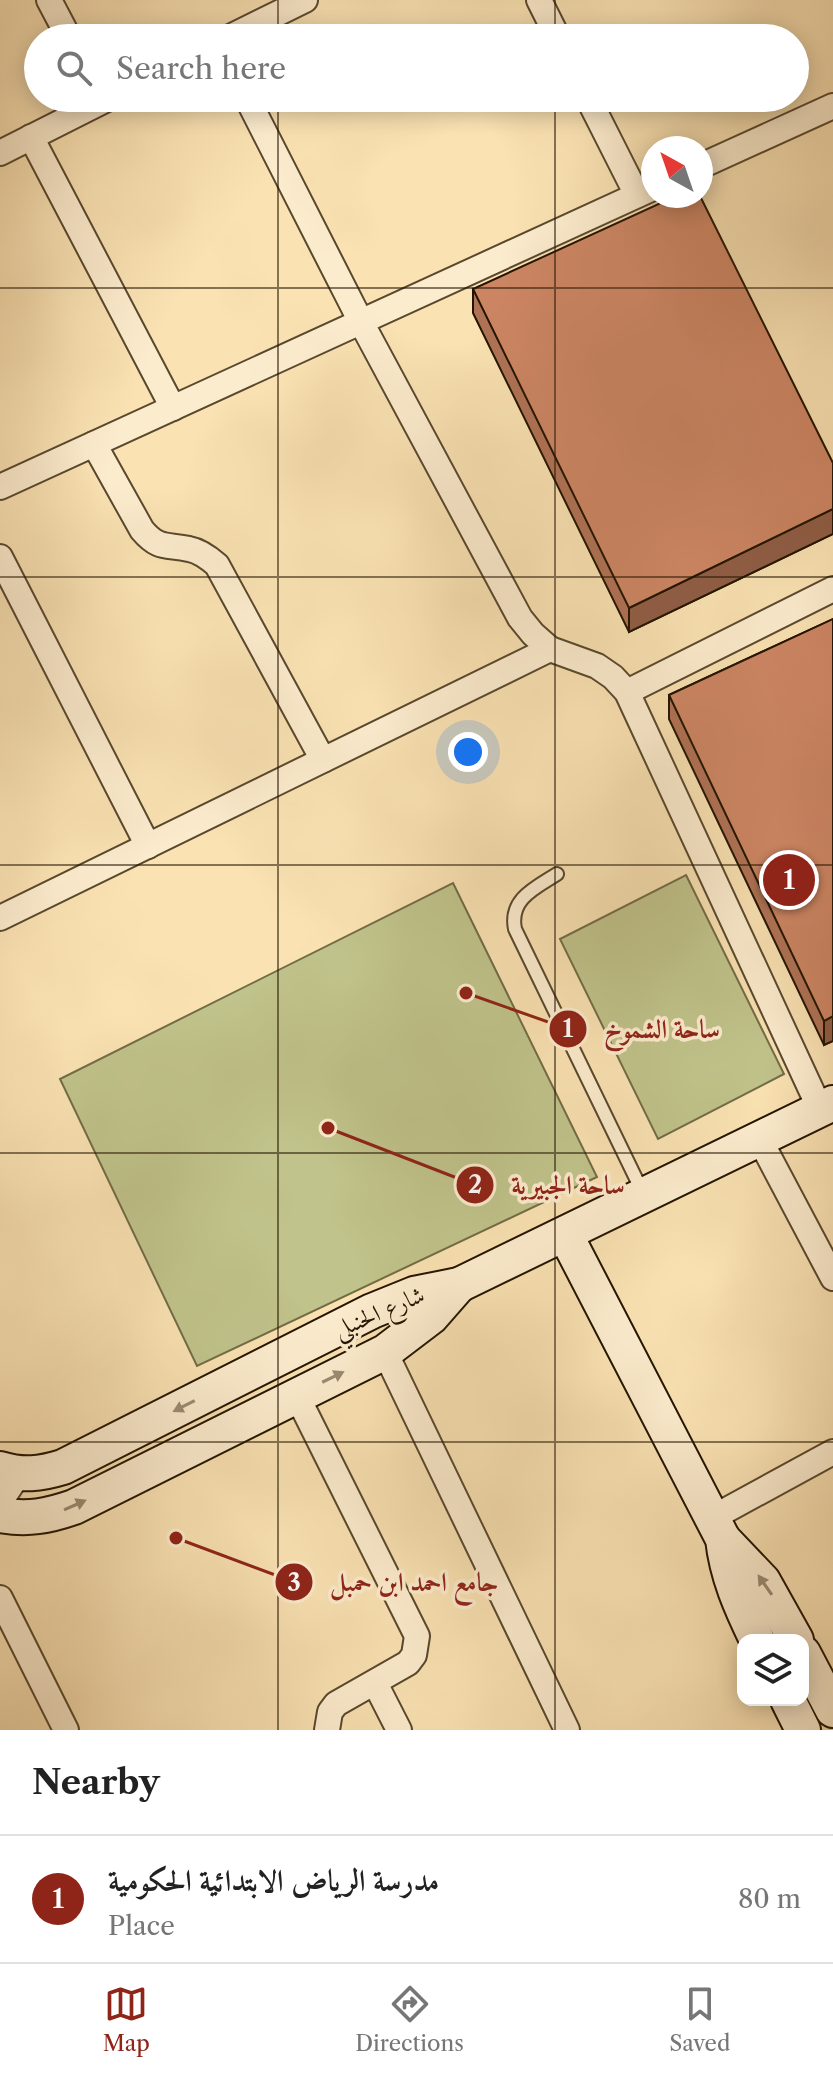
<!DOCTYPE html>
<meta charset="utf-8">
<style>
body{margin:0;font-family:"Libre Caslon Text",Amiri,serif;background:#f6f6f6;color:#222}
.controls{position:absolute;right:24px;bottom:24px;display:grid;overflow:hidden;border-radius:16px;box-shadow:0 4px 20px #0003}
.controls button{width:72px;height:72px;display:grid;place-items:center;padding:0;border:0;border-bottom:2px solid #e0e0e0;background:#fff;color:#222;font:40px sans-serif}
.compass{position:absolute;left:641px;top:136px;width:72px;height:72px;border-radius:50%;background:#fff;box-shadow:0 4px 20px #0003;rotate:320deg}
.you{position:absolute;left:468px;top:752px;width:28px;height:28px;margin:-20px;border:6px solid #fff;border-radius:50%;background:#1a73e8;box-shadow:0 0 0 12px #1a73e833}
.badge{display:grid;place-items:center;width:52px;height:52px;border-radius:50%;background:#8f2418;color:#fff;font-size:26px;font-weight:700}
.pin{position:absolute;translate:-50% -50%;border:4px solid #fff;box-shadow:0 2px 8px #0006}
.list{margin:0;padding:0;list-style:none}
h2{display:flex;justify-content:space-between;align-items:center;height:104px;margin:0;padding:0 32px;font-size:34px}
h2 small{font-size:26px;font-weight:400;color:#767676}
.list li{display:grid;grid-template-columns:52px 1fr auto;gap:24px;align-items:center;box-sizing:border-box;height:128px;padding:0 32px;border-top:2px solid #e0e0e0}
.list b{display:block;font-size:30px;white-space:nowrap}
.list p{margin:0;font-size:26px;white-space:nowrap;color:#767676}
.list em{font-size:26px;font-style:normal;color:#767676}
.icon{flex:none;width:44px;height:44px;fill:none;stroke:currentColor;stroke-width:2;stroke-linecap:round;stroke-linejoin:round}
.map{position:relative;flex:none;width:833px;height:1730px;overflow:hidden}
.search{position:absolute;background:#fff;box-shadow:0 4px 20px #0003;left:24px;right:24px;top:24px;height:88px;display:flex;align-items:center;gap:20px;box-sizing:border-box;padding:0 28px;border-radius:44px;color:#767676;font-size:30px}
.sheet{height:232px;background:#fff}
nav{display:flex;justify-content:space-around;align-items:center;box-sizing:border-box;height:112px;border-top:2px solid #e0e0e0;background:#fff;font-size:22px;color:#767676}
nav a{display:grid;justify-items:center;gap:4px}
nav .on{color:#8f2418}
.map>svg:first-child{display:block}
.green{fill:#c0c38b;stroke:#726c46;stroke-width:2}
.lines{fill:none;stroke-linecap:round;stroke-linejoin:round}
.lane-casing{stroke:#59482e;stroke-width:16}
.street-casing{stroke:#59482e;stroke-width:28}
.secondary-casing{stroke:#231401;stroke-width:38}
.lane{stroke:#fcecce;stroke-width:12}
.street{stroke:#fcecce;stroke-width:24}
.secondary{stroke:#fcecce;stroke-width:34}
.wall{fill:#af7255;stroke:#231401;stroke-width:2}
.shaded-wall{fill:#8f5d45;stroke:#231401;stroke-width:2}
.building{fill:#cc8563;stroke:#231401;stroke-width:2}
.oneway{fill:#9a8b72}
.grid{fill:none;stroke:#231401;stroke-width:2;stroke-opacity:0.55}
.labels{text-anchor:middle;stroke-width:7;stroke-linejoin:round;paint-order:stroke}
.street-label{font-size:24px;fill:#231401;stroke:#fcecce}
.leader{fill:none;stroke:#8f2418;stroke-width:3}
.callout-dot{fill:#8f2418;stroke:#fcecce;stroke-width:3}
.mark-label{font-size:24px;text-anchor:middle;font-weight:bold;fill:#fff}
.callout-label{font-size:26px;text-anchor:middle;font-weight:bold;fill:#8f2418;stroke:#fcecce;stroke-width:7;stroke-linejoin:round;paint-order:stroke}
</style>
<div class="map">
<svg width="833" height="1730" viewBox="0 0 833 1730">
<rect width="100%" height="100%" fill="#fae2b3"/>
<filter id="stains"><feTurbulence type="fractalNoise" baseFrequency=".0025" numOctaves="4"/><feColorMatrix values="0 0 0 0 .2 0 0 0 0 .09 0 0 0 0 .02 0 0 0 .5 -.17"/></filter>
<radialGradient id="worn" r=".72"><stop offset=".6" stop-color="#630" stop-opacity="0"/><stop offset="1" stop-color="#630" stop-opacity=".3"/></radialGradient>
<g class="green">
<path d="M686,875L784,1074L658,1139L560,939Z"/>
<path d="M453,883L597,1177L197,1366L60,1079Z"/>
</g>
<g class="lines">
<g class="lane-casing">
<path id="lane" d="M557,874C535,888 509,899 515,929L643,1193"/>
</g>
<g class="street-casing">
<g id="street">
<path d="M49,0L69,38"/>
<path d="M539,0L558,38"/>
<path d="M228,38L305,0"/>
<path d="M247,98L361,322L520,618L533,634L550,649L597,666L613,677L627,692L820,1109"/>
<path d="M588,98L637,195"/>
<path d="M31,137L173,408"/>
<path d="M0,153L109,98"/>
<path d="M701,166L833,106"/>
<path d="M94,444L142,530C159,550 166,544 189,549C200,551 209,558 217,565L323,760"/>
<path d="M0,487L653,188"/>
<path d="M0,557L148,846"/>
<path d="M627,692L833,589"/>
<path d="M0,918L550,649"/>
<path d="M760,1140L833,1278"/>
<path d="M385,1352L567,1730"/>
<path d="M296,1394L417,1636L414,1655L408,1663L336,1704L330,1712L327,1730"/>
<path d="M0,1502L18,1475"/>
<path d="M712,1518L833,1452"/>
<path d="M0,1598L66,1730"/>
<path d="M375,1683L399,1730"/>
</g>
</g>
<g class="secondary-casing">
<g id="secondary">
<path d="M565,1234L723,1539C727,1576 741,1607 757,1640"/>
<path d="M0,1469C23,1476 40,1474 63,1467L372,1311L414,1294L459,1285L833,1103"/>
<path d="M0,1515C28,1520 48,1516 74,1507L385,1352L431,1317L459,1285"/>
<path d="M723,1539L763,1581L796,1640"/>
<path d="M803,1653L833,1710"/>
<path d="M788,1700L803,1730"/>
</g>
</g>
<use href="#lane" class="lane"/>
<use href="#street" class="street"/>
<use href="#secondary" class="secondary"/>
</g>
<g class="wall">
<path d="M473,289L833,463V534L629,632L473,313Z"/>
<path d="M833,619V1041L824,1045L669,719V695Z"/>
</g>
<g class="shaded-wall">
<path d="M833,509V534L629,632V608Z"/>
<path d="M833,1016V1041L824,1045V1021Z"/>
</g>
<g class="building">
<path d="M676,196H700L833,463V509L629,608L473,289Z"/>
<path d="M833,619V1016L824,1021L669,695Z"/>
</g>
<defs><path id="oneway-solid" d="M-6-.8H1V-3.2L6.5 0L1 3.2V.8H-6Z" transform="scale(2)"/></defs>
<g class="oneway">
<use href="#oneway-solid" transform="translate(333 1377) rotate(-26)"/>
<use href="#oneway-solid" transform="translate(184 1406) rotate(153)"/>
<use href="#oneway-solid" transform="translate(75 1505) rotate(-24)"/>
<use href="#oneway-solid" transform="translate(765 1585) rotate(-125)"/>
</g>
<path class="grid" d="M278,0V38M555,0V38M278,98V1730M555,98V1730M0,288H833M0,577H833M0,865H833M0,1153H833M0,1442H833"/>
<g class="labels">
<g class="street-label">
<text transform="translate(379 1312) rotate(-23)" y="8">شارع الحنبلي</text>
</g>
</g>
<path class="leader" d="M466 993L568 1029M328 1128L475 1185M176 1538L294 1582"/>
<g class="callout-dot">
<circle cx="466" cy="993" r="8"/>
<circle cx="328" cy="1128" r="8"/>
<circle cx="176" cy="1538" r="8"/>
<circle cx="568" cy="1029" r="20"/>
<circle cx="475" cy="1185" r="20"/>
<circle cx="294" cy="1582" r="20"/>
</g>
<g class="mark-label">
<text x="568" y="1037">1</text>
<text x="475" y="1193">2</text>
<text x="294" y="1591">3</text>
</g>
<g class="callout-label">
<text x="662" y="1038">ساحة الشموخ</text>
<text x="568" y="1194">ساحة الجبيرية</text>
<text x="414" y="1591">جامع احمد ابن حمبل</text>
</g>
<rect width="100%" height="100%" filter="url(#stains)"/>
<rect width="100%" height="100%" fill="url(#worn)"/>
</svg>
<div class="controls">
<button><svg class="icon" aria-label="layers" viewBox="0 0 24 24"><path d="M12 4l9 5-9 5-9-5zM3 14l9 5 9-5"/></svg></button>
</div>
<svg class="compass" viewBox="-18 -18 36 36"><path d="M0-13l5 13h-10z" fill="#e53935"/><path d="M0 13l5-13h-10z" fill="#767676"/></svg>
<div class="you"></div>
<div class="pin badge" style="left:789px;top:880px">1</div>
<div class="search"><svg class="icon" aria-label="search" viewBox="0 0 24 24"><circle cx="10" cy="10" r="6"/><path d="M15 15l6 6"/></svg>Search here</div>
</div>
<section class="sheet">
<h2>Nearby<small></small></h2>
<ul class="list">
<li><span class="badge">1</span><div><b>مدرسة الرياض الابتدائية الحكومية</b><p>Place</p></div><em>80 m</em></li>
</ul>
</section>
<nav>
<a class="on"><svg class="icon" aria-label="map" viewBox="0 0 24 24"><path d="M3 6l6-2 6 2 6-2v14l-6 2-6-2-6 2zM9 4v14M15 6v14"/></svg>Map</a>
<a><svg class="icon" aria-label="directions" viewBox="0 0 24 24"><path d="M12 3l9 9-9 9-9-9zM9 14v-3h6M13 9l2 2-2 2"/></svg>Directions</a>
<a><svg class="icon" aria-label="saved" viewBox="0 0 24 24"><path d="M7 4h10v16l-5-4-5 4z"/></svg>Saved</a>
</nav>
